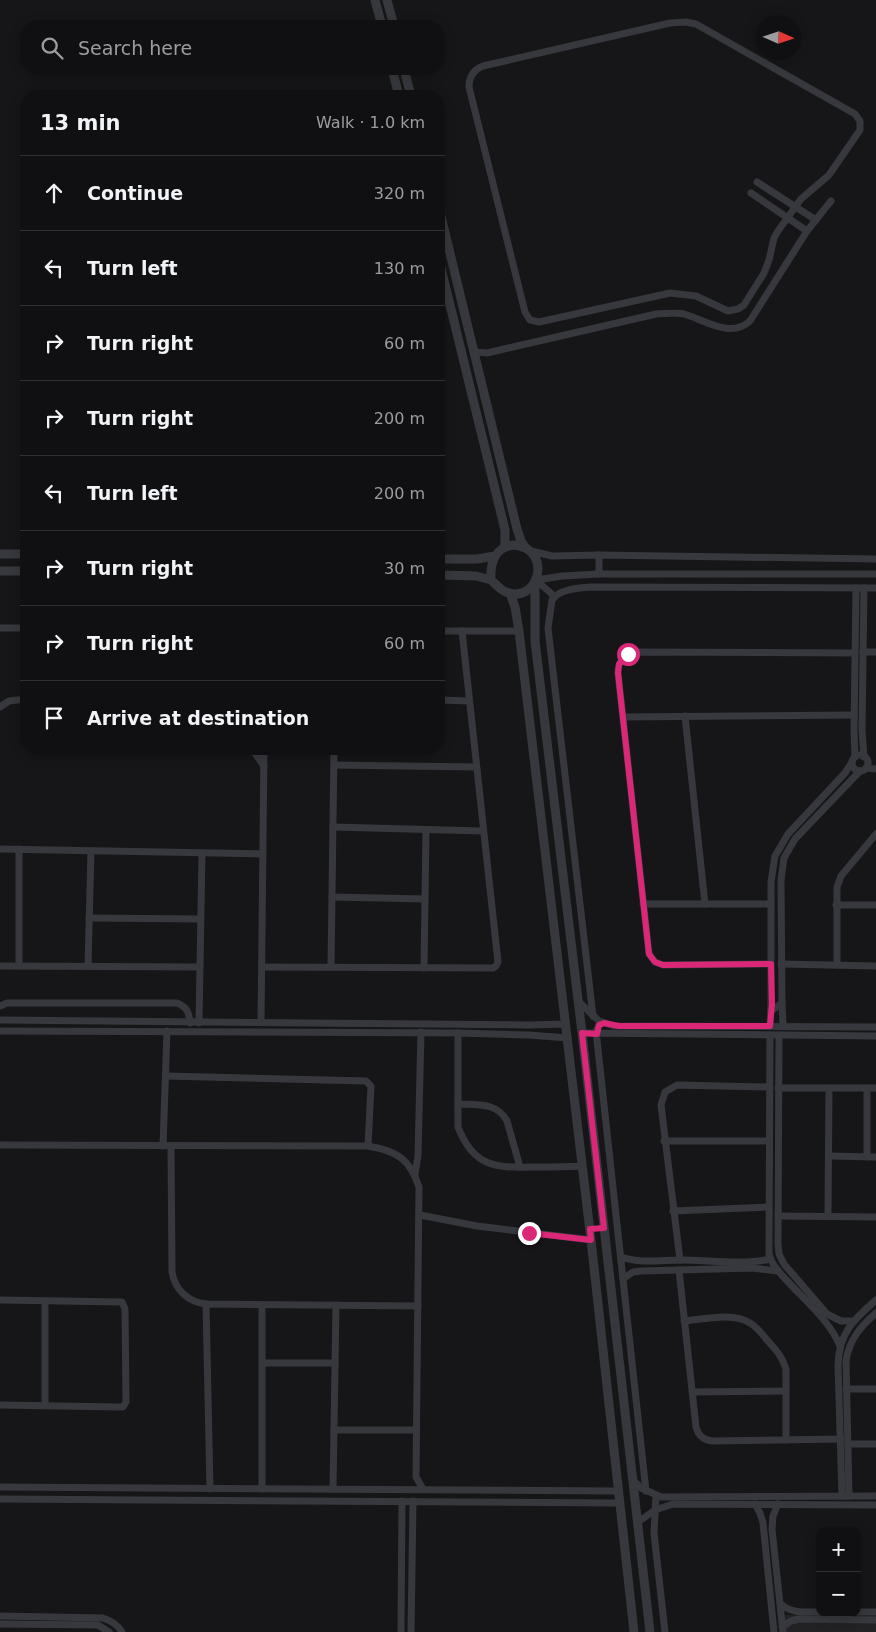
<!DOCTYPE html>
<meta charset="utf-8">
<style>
body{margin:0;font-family:"DejaVu Sans",sans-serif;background:#19191b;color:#f1f3f6}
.controls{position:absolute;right:15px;bottom:15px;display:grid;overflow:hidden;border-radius:10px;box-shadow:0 2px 12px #0003}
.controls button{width:45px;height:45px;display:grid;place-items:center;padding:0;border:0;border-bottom:1px solid #303032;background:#101012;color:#f1f3f6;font:25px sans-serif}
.compass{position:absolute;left:756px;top:15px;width:45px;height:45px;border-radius:50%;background:#101012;box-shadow:0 2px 12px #0003;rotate:93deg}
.stop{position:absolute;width:15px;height:15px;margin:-11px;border:4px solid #db2777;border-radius:50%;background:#fff}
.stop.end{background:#db2777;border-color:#fff;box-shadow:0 1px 5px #0008}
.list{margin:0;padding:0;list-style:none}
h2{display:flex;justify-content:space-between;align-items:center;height:65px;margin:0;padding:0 20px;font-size:21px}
h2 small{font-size:16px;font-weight:400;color:#9c9d9f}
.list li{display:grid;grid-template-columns:32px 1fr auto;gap:15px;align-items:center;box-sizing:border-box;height:75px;padding:0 20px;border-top:1px solid #303032}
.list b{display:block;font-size:19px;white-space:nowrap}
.list em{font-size:16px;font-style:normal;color:#9c9d9f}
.icon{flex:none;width:28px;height:28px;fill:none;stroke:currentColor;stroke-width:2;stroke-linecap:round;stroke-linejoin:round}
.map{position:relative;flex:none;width:876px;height:1632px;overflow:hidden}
.search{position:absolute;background:#101012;box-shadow:0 2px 12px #0003;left:20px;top:20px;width:425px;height:55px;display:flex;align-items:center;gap:12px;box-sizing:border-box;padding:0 18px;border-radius:20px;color:#9c9d9f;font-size:19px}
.panel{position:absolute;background:#101012;box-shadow:0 2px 12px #0003;left:20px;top:90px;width:425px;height:665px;border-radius:20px}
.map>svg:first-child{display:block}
.built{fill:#222225}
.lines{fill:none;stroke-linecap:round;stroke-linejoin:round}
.minor{stroke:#37383d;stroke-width:7}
.tertiary{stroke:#37383d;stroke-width:9}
.route{stroke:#db2777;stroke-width:6}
</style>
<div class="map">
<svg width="876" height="1632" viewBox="0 0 876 1632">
<rect width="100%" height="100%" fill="#161618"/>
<path class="built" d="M778,1615L876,1616V1632H780Z"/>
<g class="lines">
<g class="minor">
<path d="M686,22L696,24L855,114L860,121V130L829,175L801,199L778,231L774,238L769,260L764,273L744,305L738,309L728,311L696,296L670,293L539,322L530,320L525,312L469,87C469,77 473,70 483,66L670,23Z"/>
<path d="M757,182L816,220"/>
<path d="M751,193L807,231"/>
<path d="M474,352L487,353L656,314C665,314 675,312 684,314C705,320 731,339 750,321L807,231L831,201"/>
<path d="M531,551L552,556L599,555L876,559"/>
<path d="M599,555V574"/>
<path d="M537,578L543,579L562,576L599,574H876"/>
<path d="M536,580L554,596"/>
<path d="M864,588L862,730L864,757"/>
<path d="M0,628H26"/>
<path d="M439,631H519"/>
<path d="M863,652H876"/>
<path d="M439,700L469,701"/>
<path d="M0,707L9,701L26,699"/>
<path d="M685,716L705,904"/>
<path d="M623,717L854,715"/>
<path d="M252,749L264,766"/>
<circle cx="860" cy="763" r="8"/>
<path d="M855,757L854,730L856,588"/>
<path d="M334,765L476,767"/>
<path d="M866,768L876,769"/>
<path d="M333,827L483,831"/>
<path d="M0,849L263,854"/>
<path d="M19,849V966"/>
<path d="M332,897L425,899"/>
<path d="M643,904H771"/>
<path d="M836,905H876"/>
<path d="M89,918L200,919"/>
<path d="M771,964L663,965L655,962L649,954L618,673C618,663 622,656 632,652L855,653"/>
<path d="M781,964L876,966"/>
<path d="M837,965V887L841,876L876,834"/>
<path d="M0,966L199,967"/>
<path d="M88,966L91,851"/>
<path d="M262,967L493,968L496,966L498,962L462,631"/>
<path d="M331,967L334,749"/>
<path d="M424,968L426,830"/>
<path d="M578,1001L599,1021L614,1026L876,1027"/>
<path d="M782,1003L783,1026"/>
<path d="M0,1006L7,1003H177C187,1007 189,1012 190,1023"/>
<path d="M771,1011L782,1003L781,880L784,858L795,839L860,771"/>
<path d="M593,1016L548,628L552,600C559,589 578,588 590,587L876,588"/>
<path d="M0,1020L529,1025L566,1024"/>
<path d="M261,1022L264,749"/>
<path d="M199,1023L202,853"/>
<path d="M604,1023L599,1025L596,1031L646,1491"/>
<path d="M770,1026L771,1004V882L775,856L788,834L845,773L852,762"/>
<path d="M0,1031L458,1033L529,1035L568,1038"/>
<path d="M458,1033V1127C473,1166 494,1168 532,1167C549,1167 566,1167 582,1166"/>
<path d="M582,1033L876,1036"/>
<path d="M770,1035L769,1254C772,1267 783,1276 791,1285C809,1304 830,1322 840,1346"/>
<path d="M779,1035L778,1244L779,1254L784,1264L827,1314L841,1321H854"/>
<path d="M166,1076L366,1081L371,1086L368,1146"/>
<path d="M778,1088H876"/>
<path d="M458,1104C477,1105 497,1102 507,1121L520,1167"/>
<path d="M664,1141H769"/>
<path d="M0,1145L368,1146C397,1151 410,1159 419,1187L416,1477L423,1489"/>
<path d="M163,1146L167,1031"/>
<path d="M171,1146L172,1272C175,1290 188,1302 206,1304L418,1306"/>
<path d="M829,1156L876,1157"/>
<path d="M867,1157V1088"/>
<path d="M415,1174L418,1156L421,1032"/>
<path d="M673,1211L768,1207"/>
<path d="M420,1215L477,1226L591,1240"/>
<path d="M778,1216L876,1217"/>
<path d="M828,1216L829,1088"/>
<path d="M621,1257C641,1264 661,1260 682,1260C708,1260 745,1265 770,1259"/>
<path d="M680,1260L661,1105L665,1092L677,1085L769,1087"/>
<path d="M679,1270L696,1427C698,1435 703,1440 712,1441L841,1439"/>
<path d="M623,1279L633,1272L641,1271L752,1268L778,1271"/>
<path d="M0,1300L122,1302L125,1309L126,1402L123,1407H119L0,1405"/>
<path d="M206,1304L210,1489"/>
<path d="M684,1321C704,1319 734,1312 750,1323C757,1327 762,1334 767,1340C775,1349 783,1357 786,1369V1440"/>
<path d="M263,1363H335"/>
<path d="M846,1389H876"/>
<path d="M692,1392L786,1391"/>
<path d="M45,1405V1301"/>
<path d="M334,1430H416"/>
<path d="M848,1444H876"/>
<path d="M633,1480L641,1488L661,1497L876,1496"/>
<path d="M0,1487L618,1491"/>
<path d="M262,1489V1305"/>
<path d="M333,1489L336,1305"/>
<path d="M656,1496L654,1533L665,1632"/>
<path d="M842,1496L838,1365C839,1333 853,1320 876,1300"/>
<path d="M849,1496L846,1360C850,1339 860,1327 876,1313"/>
<path d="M0,1499L619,1503"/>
<path d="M755,1504L760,1513L763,1523L774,1632"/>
<path d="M778,1504L773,1516L772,1529L783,1632"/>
<path d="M638,1522L655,1510L673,1504L876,1505"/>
<path d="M780,1603C790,1614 806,1612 820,1612"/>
<path d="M857,1612H876"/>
<path d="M0,1616L103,1618C111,1621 117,1624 122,1632"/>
<path d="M0,1624L98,1625L109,1632"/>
<path d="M782,1627L791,1621L799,1619L876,1620"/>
<path d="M401,1632L402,1501"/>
<path d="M411,1632L413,1501"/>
</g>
<g class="tertiary">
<path d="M375,0L382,26"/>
<path d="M387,0L394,26"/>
<path d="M392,69L399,96"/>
<path d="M404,69L411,96"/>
<path d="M439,208L517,529L521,541L525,547"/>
<path d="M439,260L505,530V547"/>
<path d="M515,545C554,550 538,605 506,592C499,589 496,584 491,580C490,563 495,546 515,545Z"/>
<path d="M0,554H26"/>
<path d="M439,559H477L495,556"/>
<path d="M0,571H26"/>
<path d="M439,575L476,576L491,580"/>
<path d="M535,582V641L582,1033L650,1632"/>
<path d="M510,593L515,607L519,631L591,1240L634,1632"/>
</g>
</g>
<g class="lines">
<path class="route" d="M529,1233L591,1240L590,1229L604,1228L582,1033L597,1034L599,1025L604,1023L619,1026H770L772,1004L771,964L663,965L655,962L649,954L618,673L619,664L628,654"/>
</g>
</svg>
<div class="controls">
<button>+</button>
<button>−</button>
</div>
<svg class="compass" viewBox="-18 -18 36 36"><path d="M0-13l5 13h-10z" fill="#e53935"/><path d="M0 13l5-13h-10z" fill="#9c9d9f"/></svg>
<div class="stop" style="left:628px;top:654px"></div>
<div class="stop end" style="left:529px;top:1233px"></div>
<div class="search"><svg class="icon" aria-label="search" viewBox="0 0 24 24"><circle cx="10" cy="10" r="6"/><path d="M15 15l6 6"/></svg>Search here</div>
<section class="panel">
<h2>13 min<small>Walk · 1.0 km</small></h2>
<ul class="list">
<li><svg class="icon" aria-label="ahead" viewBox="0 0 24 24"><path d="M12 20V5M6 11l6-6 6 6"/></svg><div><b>Continue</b></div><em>320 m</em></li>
<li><svg class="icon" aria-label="left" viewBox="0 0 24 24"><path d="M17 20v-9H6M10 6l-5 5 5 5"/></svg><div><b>Turn left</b></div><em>130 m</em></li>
<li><svg class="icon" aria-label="right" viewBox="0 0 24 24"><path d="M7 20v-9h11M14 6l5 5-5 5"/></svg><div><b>Turn right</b></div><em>60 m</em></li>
<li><svg class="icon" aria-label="right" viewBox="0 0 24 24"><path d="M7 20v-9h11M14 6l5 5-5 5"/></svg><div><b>Turn right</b></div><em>200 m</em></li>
<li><svg class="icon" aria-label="left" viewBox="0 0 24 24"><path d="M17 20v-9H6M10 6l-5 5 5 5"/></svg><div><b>Turn left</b></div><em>200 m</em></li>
<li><svg class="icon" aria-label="right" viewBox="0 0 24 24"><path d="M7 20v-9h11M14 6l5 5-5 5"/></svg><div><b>Turn right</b></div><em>30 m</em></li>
<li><svg class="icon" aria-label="right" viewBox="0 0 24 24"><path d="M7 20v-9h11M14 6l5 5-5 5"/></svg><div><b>Turn right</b></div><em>60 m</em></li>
<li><svg class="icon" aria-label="arrive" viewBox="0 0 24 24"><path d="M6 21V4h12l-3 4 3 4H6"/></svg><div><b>Arrive at destination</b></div></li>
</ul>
</section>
</div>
